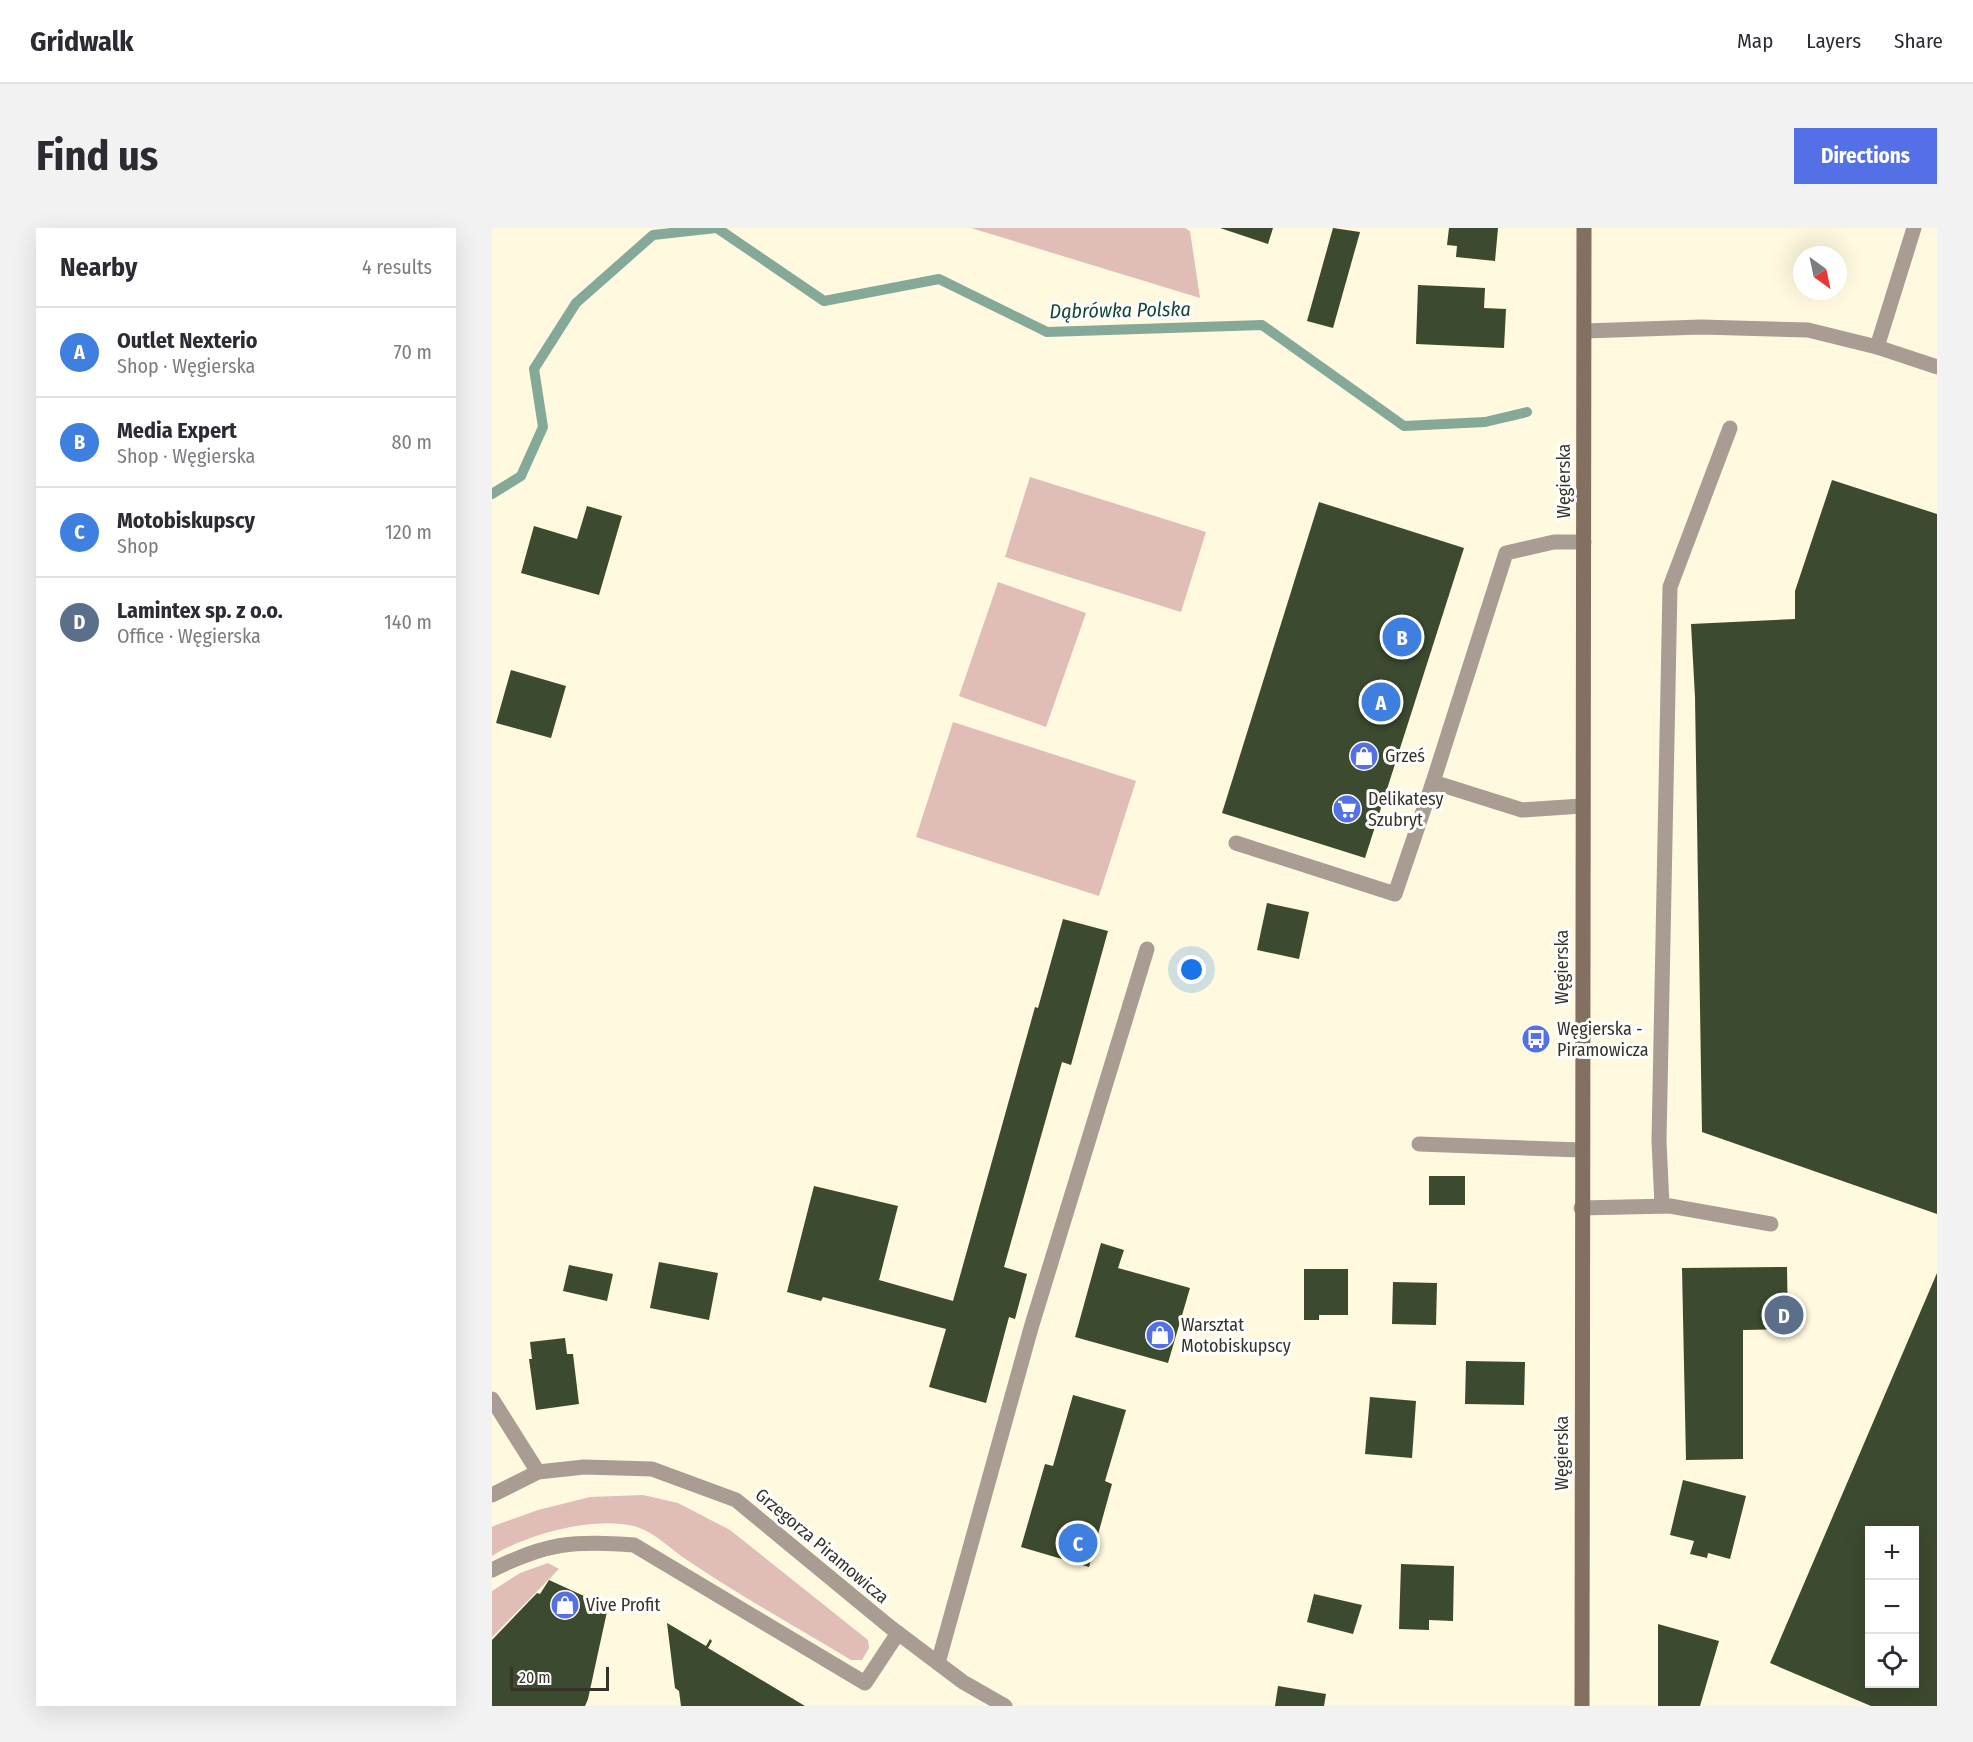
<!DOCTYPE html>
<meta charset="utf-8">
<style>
body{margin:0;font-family:"Fira Sans Condensed",sans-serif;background:#f2f2f3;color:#2b2b33}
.controls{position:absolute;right:18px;bottom:18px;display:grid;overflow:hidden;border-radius:0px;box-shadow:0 6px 24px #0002}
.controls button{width:54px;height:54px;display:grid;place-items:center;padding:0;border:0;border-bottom:2px solid #e1e1e2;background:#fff;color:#2b2b33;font:30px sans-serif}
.compass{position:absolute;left:1301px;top:18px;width:54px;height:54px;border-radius:50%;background:#fff;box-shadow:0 6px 24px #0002;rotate:147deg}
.scale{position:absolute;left:18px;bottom:15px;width:99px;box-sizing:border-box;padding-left:6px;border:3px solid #363329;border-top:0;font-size:16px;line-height:21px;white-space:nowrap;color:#363329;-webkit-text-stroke:4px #fff;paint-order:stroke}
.you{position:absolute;left:700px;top:742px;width:21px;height:21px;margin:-15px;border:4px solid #fff;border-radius:50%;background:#1a73e8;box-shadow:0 0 0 9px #1a73e833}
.badge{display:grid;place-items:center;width:39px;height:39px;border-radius:50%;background:#5470e6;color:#fff;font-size:20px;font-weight:700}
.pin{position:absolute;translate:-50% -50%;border:3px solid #fff;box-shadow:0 2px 6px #0006}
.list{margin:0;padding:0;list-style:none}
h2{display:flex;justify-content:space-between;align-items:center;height:78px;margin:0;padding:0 24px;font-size:26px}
h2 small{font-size:20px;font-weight:400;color:#7c7c81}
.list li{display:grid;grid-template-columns:39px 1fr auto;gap:18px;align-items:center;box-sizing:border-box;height:90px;padding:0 24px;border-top:2px solid #e1e1e2}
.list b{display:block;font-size:22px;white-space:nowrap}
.list p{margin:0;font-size:20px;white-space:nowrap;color:#7c7c81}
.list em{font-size:20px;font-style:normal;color:#7c7c81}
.icon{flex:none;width:33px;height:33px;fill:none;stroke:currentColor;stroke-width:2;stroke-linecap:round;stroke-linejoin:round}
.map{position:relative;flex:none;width:1445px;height:1478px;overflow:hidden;border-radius:0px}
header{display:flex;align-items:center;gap:36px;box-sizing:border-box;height:84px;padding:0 30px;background:#fff;border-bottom:2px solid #e1e1e2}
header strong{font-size:28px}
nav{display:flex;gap:33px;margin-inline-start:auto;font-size:21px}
.intro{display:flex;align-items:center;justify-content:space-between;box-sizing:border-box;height:144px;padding:0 36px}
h1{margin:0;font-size:42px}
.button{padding:15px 27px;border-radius:0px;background:#5470e6;color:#fff;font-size:21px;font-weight:700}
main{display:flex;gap:36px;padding:0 36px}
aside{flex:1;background:#fff;border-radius:0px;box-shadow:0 6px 24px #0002}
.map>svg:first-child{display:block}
.green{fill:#e1bdb8}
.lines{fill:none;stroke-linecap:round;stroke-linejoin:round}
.stream{stroke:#84a999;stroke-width:10}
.building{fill:#3c4a2f;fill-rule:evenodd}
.service{stroke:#a99c92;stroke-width:15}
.minor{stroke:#a99c92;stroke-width:15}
.tertiary{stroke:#a99c92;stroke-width:15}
.secondary{stroke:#837061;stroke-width:15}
.labels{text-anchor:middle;stroke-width:6;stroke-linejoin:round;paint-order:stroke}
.street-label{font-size:18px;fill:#363329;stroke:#fff}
.poi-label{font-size:18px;fill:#363329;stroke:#fff;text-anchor:start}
.water-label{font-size:20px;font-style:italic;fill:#144735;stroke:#fff}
</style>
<header>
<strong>Gridwalk</strong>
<nav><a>Map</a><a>Layers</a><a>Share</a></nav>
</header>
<div class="intro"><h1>Find us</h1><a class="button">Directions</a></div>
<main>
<aside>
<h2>Nearby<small>4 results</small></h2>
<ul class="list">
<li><span class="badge" style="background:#3f7fe0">A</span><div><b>Outlet Nexterio</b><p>Shop · Węgierska</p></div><em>70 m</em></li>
<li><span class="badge" style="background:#3f7fe0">B</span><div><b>Media Expert</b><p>Shop · Węgierska</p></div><em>80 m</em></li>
<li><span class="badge" style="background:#3f7fe0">C</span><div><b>Motobiskupscy</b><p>Shop</p></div><em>120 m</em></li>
<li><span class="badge" style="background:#5c6f8a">D</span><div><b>Lamintex sp. z o.o.</b><p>Office · Węgierska</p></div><em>140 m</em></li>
</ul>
</aside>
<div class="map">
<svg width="1445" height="1478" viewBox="0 0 1445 1478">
<rect width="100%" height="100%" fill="#fff9df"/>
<g class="green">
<path d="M479,0H693L698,3L708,70Z"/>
<path d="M538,249L714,304L689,384L513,329Z"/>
<path d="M506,354L594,385L554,499L467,468Z"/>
<path d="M461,494L644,553L607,668L424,609Z"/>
<path d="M151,1267L186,1275L238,1302L376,1412L377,1420L370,1432H359C305,1399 248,1368 195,1332C178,1321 164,1305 145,1299C106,1287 34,1306 0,1328V1299L4,1297L46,1282L98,1269Z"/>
<path d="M56,1335L67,1341L0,1409V1363L28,1345Z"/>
</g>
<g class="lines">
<g class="stream">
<path d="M225,0L332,73L447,51L555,104L770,97L912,198L993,194L1035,184"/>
<path d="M0,266L29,248L51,199L42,141L84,75L161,7L224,0"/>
</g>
</g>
<g class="building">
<path d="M728,0H781L776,16Z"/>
<path d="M841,0L868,4L841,100L815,93Z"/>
<path d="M957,0H1006L1003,33L964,29L965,18L955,17Z"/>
<path d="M926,57L993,60L992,80L1014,81L1012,120L924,116Z"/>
<path d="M1340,252L1445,286V986L1210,904L1203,469L1199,396L1303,391V363Z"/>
<path d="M827,274L972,320L873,630L730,585Z"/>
<path d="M95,278L130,288L107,367L29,345L42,298L85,311Z"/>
<path d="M19,442L74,458L59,510L4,495Z"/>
<path d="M775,675L817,684L807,731L765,722Z"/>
<path d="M571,691L616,703L579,837L570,834L512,1039L535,1046L523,1091L517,1089L494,1175L437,1159L454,1101L331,1069L329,1073L295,1064L322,958L406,978L387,1052L461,1073L543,779L546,780Z"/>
<rect x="937" y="948" width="36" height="29"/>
<path d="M609,1015L632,1022L626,1040L698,1060L676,1135L583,1109Z"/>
<path d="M167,1034L226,1045L217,1092L158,1080Z"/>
<path d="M77,1037L121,1046L115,1073L71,1063Z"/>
<path d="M1295,1039L1296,1101L1251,1102V1231L1194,1232L1190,1040Z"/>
<path d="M812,1041H856V1087H827V1092H812Z"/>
<path d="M1445,1045V1478H1379L1278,1435ZM1378,1302H1422V1456H1378Z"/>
<path d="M901,1054L945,1055L944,1097L900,1096Z"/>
<path d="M73,1110L75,1126H81L87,1176L44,1182L37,1131H40L38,1114Z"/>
<path d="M974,1133L1033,1134L1032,1177L973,1176Z"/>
<path d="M581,1167L634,1182L613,1253L620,1256L597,1339L529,1319L553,1236L561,1238Z"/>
<path d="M878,1169L924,1173L920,1230L873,1226Z"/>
<path d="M1191,1252L1254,1268L1238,1331L1216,1325L1215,1330L1198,1326L1202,1313L1178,1307Z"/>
<path d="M909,1336L962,1338L961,1393L937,1392V1402L907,1401Z"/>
<path d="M57,1352L116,1379L96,1471L93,1478H0V1412L45,1365L48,1366Z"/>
<path d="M822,1366L870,1377L861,1406L815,1394Z"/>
<path d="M175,1395L214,1418L218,1411L220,1413L216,1420L313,1478H189L187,1463L183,1460Z"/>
<path d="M1166,1396L1227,1413L1208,1478H1166Z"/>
<path d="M786,1458L834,1466L832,1478H783Z"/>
</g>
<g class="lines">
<g class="service">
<path d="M1093,103L1209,99L1316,102L1385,119L1445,139"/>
<path d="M1385,119L1422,0"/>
<path d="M1090,578L1030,582L941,554L1014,325L1062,314H1092"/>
<path d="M744,615L903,666L941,554"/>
<path d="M927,916L1089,922"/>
<path d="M1170,978L1167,913L1178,359L1238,200"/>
<path d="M1089,980L1178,978L1279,996"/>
<path d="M0,1342C53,1315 83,1312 142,1317L373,1455L406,1405"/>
<path d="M446,1435L539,1100L655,721"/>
</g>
<path class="minor" d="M0,1171L46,1244"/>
<path class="tertiary" d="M0,1267L46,1244L92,1239L160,1241L244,1272L398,1399L471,1454L513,1478"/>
<path class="secondary" d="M1090,1478L1092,0"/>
</g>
<defs>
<g id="shop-disc" transform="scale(1.5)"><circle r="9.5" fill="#5470e6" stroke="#fff"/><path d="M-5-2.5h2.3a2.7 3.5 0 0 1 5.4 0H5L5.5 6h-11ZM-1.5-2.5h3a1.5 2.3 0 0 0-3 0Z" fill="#fff"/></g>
<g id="supermarket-disc" transform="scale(1.5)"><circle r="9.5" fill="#5470e6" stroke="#fff"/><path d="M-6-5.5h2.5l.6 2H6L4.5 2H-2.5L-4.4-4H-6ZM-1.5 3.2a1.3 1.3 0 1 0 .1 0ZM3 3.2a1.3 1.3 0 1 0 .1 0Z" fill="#fff"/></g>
<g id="bus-disc" transform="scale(1.5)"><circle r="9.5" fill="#5470e6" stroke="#fff"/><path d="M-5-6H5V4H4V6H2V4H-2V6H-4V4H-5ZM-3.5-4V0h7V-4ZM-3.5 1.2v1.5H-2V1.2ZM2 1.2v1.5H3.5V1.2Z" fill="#fff"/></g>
</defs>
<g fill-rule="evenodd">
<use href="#shop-disc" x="872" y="528"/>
<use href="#supermarket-disc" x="855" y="581"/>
<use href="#bus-disc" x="1044" y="811"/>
<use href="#shop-disc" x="668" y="1107"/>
<use href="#shop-disc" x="73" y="1377"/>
</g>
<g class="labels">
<g class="street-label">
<text transform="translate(1072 253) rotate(-90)" y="6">Węgierska</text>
<text transform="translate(1070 739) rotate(-90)" y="6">Węgierska</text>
<text transform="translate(1070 1225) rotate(-90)" y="6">Węgierska</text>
<text transform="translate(330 1318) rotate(40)" y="6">Grzegorza Piramowicza</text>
</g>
<g class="poi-label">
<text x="893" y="534">Grześ</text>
<text x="876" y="577">Delikatesy<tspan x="876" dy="21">Szubryt</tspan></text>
<text x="1065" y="807">Węgierska -<tspan x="1065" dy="21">Piramowicza</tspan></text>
<text x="689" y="1103">Warsztat<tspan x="689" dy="21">Motobiskupscy</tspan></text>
<text x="94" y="1383">Vive Profit</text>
</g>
<g class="water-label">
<text transform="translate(628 82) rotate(-1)" y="7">Dąbrówka Polska</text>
</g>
</g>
</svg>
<div class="controls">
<button>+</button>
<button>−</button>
<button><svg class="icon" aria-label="locate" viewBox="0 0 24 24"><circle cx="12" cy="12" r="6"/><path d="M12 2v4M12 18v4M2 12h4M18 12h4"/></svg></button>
</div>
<svg class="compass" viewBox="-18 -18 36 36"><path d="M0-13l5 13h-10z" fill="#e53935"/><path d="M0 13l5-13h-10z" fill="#7c7c81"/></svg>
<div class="scale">20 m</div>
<div class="you"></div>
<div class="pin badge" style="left:889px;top:474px;background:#3f7fe0">A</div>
<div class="pin badge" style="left:910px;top:409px;background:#3f7fe0">B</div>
<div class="pin badge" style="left:586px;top:1315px;background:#3f7fe0">C</div>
<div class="pin badge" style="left:1292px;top:1087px;background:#5c6f8a">D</div>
</div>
</main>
